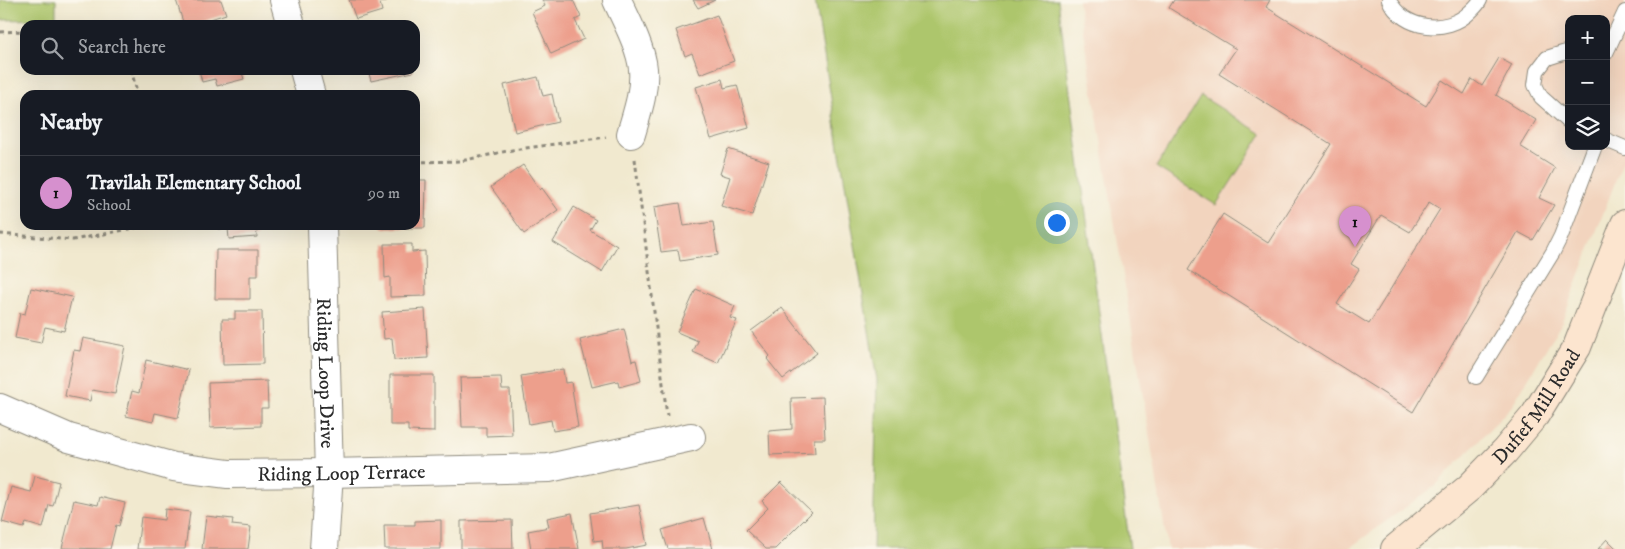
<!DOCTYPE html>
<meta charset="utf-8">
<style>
body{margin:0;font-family:"IM FELL DW Pica",serif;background:#242831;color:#f1f3f6}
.controls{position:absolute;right:15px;top:15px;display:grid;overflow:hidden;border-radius:10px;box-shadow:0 5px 20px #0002}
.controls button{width:45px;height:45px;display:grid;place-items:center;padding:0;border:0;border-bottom:1px solid #363941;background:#171b24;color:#f1f3f6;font:25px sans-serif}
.you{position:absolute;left:1056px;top:222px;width:18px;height:18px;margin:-12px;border:4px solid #fff;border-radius:50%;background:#1a73e8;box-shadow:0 0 0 8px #1a73e833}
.badge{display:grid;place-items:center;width:32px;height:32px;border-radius:50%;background:#d690ce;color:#111;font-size:16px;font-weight:700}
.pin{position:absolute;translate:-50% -41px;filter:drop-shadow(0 1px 2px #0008)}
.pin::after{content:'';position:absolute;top:26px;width:18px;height:15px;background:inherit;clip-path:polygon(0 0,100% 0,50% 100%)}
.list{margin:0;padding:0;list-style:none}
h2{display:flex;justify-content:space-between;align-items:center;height:65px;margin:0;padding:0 20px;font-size:21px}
h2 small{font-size:16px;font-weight:400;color:#9ea1a6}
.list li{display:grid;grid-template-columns:32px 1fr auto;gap:15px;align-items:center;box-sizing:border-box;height:75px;padding:0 20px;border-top:1px solid #363941}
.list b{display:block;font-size:19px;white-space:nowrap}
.list p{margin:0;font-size:16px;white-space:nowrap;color:#9ea1a6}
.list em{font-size:16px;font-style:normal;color:#9ea1a6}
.icon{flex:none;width:28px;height:28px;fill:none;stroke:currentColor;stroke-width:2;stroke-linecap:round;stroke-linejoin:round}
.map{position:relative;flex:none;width:1625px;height:549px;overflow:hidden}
.search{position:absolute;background:#171b24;box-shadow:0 5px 20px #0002;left:20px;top:20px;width:400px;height:55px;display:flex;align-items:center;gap:12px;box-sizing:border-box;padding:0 18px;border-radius:15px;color:#9ea1a6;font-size:19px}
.panel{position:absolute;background:#171b24;box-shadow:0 5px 20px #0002;left:20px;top:90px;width:400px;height:140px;border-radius:15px}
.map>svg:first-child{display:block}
.built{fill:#f2d4be;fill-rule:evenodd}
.green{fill:#adc66c;stroke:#6c784c}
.building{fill:#ed9f8c;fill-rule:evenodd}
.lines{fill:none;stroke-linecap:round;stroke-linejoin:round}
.lane-casing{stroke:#8e8a7d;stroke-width:16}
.street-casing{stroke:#8e8a7d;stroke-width:30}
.secondary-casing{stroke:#8e8a7d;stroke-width:30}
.path{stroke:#8e8a7d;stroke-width:3;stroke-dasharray:4 4;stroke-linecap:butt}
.lane{stroke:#fff;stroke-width:14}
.street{stroke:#fff;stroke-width:28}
.secondary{stroke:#fce5cf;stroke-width:28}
.labels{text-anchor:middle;stroke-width:4;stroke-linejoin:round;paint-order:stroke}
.street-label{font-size:20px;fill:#2b2b2b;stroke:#fbf7ec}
</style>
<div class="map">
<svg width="1625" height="549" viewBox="0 0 1625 549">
<rect width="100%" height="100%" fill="#fbf7ec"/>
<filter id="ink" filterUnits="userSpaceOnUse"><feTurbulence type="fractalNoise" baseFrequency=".02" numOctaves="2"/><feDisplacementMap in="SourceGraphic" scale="10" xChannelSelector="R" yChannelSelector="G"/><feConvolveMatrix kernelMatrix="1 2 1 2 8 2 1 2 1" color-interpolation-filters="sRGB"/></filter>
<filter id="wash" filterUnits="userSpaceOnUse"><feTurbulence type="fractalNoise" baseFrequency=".0096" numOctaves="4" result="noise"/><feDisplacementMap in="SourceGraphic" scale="20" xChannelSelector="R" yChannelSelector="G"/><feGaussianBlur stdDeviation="1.12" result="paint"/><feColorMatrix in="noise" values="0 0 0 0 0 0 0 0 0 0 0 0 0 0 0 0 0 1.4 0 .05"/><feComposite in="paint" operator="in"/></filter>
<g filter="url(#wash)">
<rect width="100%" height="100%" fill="#f1e9cf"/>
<path class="built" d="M1078,0H1625V156L1561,324L1511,407L1435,486L1348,549H1168ZM1569,19H1606V146H1569Z"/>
<g class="green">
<path d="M0,0H56V19L0,20Z"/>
<path d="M815,0H1058L1130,549H873L877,380Z"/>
<path d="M1201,96L1262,134L1216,205L1156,167Z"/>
</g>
<g id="blocks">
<g class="building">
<path d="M176,0H221L226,14L192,25H184Z"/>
<path d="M349,0H389L380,3L382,11L356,19Z"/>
<path d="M542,0H573L581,17L575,20L584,39L551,54L532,12L545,6Z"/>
<path d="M693,0H715L698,8Z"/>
<path d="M1174,0H1270L1266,7L1426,106L1442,80L1464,94L1472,79L1482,86L1499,58L1512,65L1496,95L1536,120L1520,146L1555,168L1539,198L1554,205L1533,240L1518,232L1413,412L1188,270L1223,214L1268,243L1331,144L1219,74L1236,49L1169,8ZM1429,202L1440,209L1369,324L1337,304L1359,269L1351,264L1381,215L1410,232Z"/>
<path d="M717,15L734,61L700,74L692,53L685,56L676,30Z"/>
<path d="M199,70H241L244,79L217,86L215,79L202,82Z"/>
<path d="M368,70H413V72L371,81Z"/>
<path d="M538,77L543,96L552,94L558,122L515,132L504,85Z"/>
<path d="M722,79L724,88L737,85L749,128L711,139L696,87Z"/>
<path d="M728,149L769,162L752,215L721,206L730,177L720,174Z"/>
<path d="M523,165L540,190L542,188L558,210L524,234L491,187Z"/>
<path d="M415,180H426L425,228H382V225H415Z"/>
<path d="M680,203L684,226L713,222L718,255L680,261L678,250L661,252L654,207Z"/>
<path d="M574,207L596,220L590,230L617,246L602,272L553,242Z"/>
<path d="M218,225H256L257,237L229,239L228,228L218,229Z"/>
<path d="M384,244H412V252L425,251L426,296L390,297V277L385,278Z"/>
<path d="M216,250H258V276H250V299H215Z"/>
<path d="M31,288L72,297L64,331L45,327L41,343L15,338L20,313L25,314Z"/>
<path d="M696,289L735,306L730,318L737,320L718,363L693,352L698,341L677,332Z"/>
<path d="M782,308L817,353L783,379L767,359L770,356L751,331Z"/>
<path d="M425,309L428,358L394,360L392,338L384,339L382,312Z"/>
<path d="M235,311H262L263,364L223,365L222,319H235Z"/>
<path d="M624,329L632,361L636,360L641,381L619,387L618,381L592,387L580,340Z"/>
<path d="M83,338L125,346L115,394L92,390L90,401L65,396L74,350L80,351Z"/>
<path d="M146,360L189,370L178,418L155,413L153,422L126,416L132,391L139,393Z"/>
<path d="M563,369L565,383L571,382L578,427L553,431L551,420L529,424L521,376Z"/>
<path d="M390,375H434V432L408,431V425H390Z"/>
<path d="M501,377L502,390H510L512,435L486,436V427H462L460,378Z"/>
<path d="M267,381L268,408H261V426L210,428L208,383Z"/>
<path d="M823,397L825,439H814L815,453L770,455L769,431L792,429L791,398Z"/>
<path d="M35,476L59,482L53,506L49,505L43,528L26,523L24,528L2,522L11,487L31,492Z"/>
<path d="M781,482L812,512L775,549H766L746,530L768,508L762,501Z"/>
<path d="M100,497L125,503L119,526L116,525L110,549L62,548L74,500L98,505Z"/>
<path d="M639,505L647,545L626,549H603L602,540L594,541L590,513Z"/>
<path d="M165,509L190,512L185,549H137L141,517L164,520Z"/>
<path d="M572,513L579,549H531L528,531L549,527L547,518Z"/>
<path d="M206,516L233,519L232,525L251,527L248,549H202Z"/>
<path d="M704,518L713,549H668L662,530Z"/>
<path d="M441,520V549H385L384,525H415V521Z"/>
<path d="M512,520L513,549H461V521Z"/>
<path d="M1607,539L1617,549H1598Z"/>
</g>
</g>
</g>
<g filter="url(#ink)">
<use href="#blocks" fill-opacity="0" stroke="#8e8a7d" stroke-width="1"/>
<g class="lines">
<g class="lane-casing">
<g id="lane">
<path d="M1389,0C1403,30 1447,35 1470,12C1474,8 1478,5 1480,0"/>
<path d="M1606,53L1625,12"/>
<path d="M1569,54L1566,52L1547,58L1537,71L1535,85L1541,97L1569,122"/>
<path d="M1606,140L1625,148"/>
<path d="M1476,377L1553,252L1561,236L1595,146"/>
</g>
</g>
<g class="street-casing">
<g id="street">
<path d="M284,0L291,25"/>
<path d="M617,0C626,20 641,47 643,69C645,91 637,113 631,134"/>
<path d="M304,70L311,95"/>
<path id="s1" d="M322,225L329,473L324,549"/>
<path id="s2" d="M0,408L69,438L174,467L228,474L329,473L549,468L691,437"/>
</g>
</g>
<g class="secondary-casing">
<g id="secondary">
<path id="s3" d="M1395,549L1470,487L1505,451L1535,415L1577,347L1625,224"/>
</g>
</g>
<g class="path">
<path d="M0,32L25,31"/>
<path d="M131,70L138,95"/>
<path d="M635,159L667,416"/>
<path d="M415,162L461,161L512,150L606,137"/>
<path d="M0,234L73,240L135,228L137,225"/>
</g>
<use href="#lane" class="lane"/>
<use href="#street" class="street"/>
<use href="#secondary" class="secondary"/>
</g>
</g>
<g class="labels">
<g class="street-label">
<text dy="7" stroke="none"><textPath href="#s1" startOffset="148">Riding Loop Drive</textPath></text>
<text dy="7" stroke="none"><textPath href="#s3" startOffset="202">Dufief Mill Road</textPath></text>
<text dy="7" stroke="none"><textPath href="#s2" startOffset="352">Riding Loop Terrace</textPath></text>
</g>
</g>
</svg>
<div class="controls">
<button>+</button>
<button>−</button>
<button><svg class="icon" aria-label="layers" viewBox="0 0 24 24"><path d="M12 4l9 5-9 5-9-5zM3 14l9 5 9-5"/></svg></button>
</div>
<div class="you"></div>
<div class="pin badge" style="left:1355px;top:247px">1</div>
<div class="search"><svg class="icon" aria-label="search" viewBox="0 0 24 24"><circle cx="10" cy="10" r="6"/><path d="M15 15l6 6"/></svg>Search here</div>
<section class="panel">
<h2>Nearby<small></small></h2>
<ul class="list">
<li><span class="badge">1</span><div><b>Travilah Elementary School</b><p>School</p></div><em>90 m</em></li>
</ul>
</section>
</div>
